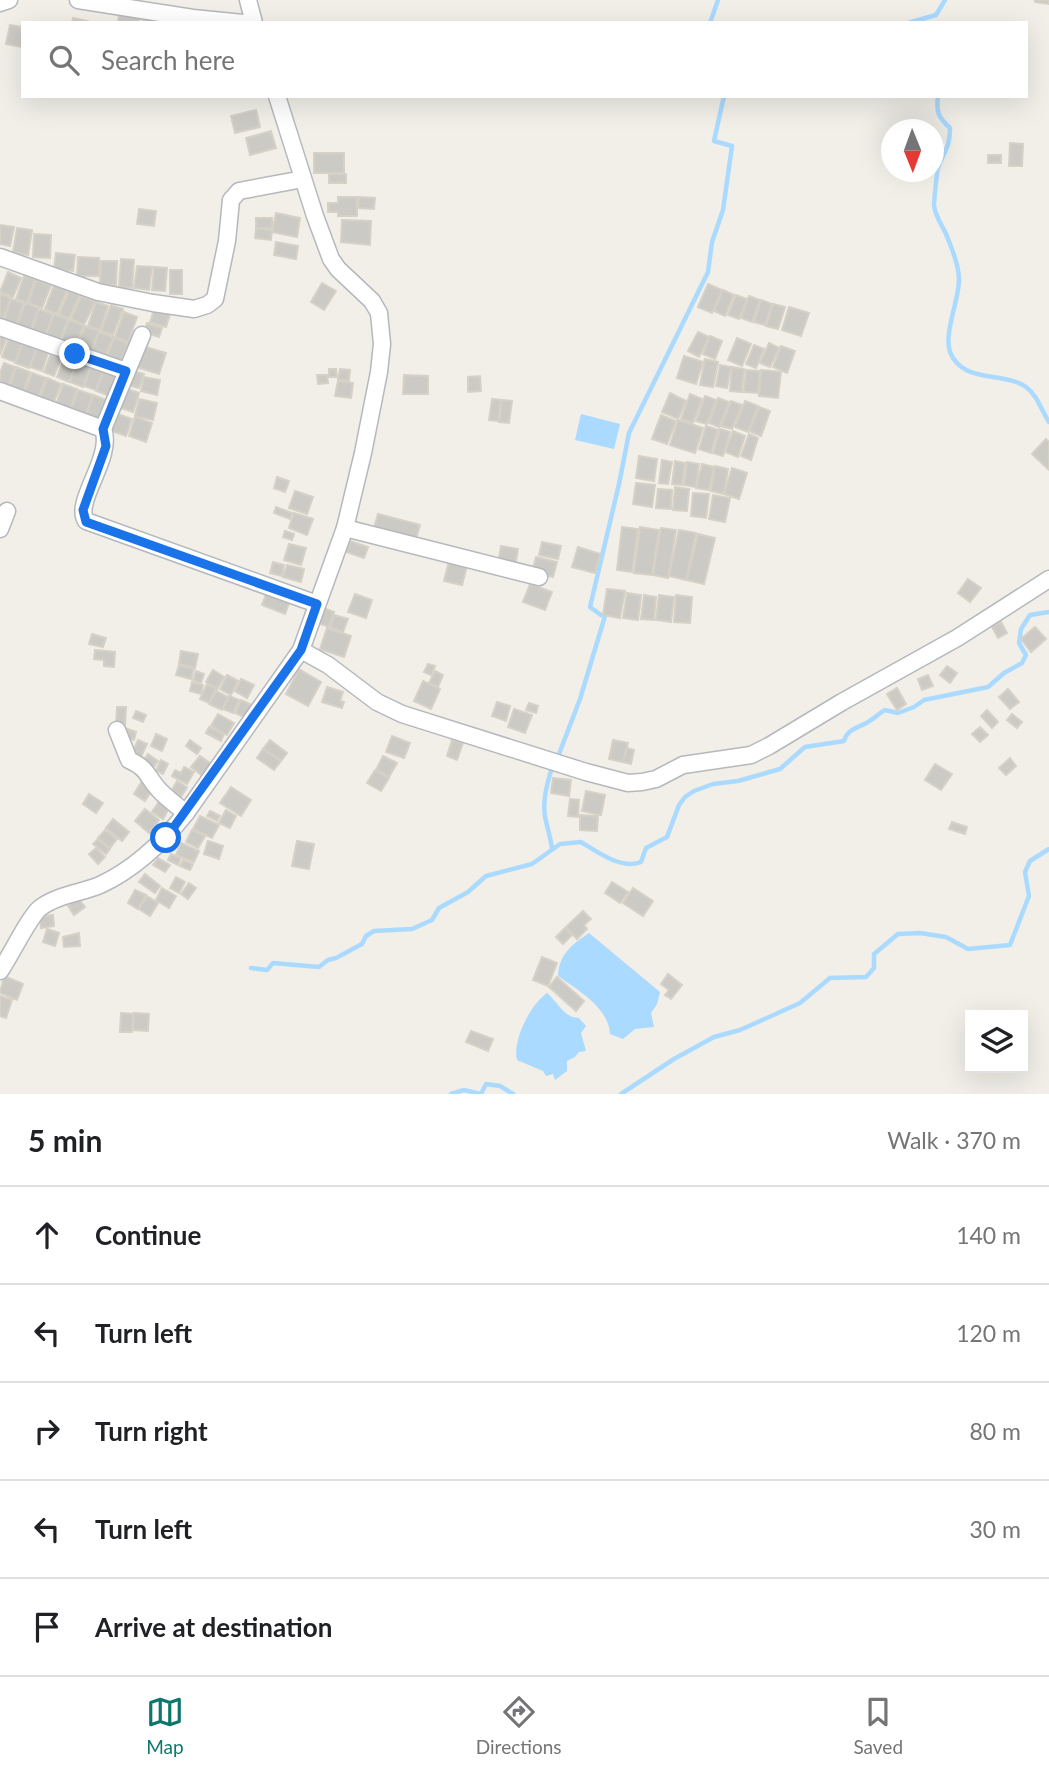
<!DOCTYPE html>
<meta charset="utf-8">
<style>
body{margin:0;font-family:Lato,sans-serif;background:#f2f2f2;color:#202124}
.controls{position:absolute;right:21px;bottom:21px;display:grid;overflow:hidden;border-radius:0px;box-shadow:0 7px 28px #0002}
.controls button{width:63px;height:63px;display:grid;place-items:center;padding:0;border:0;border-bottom:2px solid #e0e0e0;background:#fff;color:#202124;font:35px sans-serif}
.compass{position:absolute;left:881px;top:119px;width:63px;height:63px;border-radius:50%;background:#fff;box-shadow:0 7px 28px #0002;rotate:179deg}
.stop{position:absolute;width:21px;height:21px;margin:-16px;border:5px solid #1a73e8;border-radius:50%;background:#fff}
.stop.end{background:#1a73e8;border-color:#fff;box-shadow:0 2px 7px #0008}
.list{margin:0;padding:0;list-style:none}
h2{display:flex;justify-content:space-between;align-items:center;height:91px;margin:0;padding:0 28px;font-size:30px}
h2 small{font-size:23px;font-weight:400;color:#757577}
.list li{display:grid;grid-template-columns:46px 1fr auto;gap:21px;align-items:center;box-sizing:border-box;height:98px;padding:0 28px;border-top:2px solid #e0e0e0}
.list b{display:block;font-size:26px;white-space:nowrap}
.list em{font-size:23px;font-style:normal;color:#757577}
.icon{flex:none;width:38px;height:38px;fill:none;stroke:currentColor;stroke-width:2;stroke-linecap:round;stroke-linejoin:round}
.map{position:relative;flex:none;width:1049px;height:1094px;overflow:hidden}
.search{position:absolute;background:#fff;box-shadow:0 7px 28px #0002;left:21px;right:21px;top:21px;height:77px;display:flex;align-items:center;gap:18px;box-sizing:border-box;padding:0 24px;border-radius:0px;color:#757577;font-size:26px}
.sheet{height:581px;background:#fff}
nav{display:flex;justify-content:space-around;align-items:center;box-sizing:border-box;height:98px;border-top:2px solid #e0e0e0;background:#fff;font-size:19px;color:#757577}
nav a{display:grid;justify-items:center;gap:4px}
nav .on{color:#0f766e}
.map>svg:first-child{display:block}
.water{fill:#aadaff}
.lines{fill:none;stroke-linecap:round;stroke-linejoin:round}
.stream{stroke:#aadaff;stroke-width:4.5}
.building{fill:#cccac5;stroke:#d6d1c6;stroke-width:2}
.minor-casing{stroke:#b5b8bc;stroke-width:19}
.minor{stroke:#fff;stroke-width:16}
.route{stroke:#1a73e8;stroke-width:9}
</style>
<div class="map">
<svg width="1049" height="1094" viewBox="0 0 1049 1094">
<rect width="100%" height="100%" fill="#f1efe8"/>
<g class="water">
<path d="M581,414L620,424L614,449L575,440Z"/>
<path d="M589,933L660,992L657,1004L651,1013L654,1027L635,1029L623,1039L610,1034C609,1008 578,990 558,976C559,955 571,945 589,933Z"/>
<path d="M547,993C558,1002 564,1018 579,1018L586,1026L581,1033L586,1051L579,1052L575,1057L567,1061V1071L555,1080L553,1074L546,1076L543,1071L517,1060C512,1040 531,1004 547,993Z"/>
</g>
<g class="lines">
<g class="stream">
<path d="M710,23L718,0"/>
<path d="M908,23L936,15L945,0"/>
<path d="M938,96C936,112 938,117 950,128C950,148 944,151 938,168C937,172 934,200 934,205C935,216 942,225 946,234C952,248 959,265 959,280C959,303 940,339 953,358C969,383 1005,372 1026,387C1038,396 1041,410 1049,422"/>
<path d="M559,754L580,699L605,616L601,615L590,607L619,484L629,433L708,272L712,242L723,210L732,146L714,141L724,96"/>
<path d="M552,849C551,839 548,831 546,821C541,803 547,782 553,765"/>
<path d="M251,968L267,970L273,963L319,967L328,960L336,958L362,944L366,936L374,931L412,929L432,920L439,908L468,892L486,876L532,864L560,844L581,842C597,852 622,870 641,862L646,848L667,837L679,805L685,797L694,791L713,784L738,781L780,769L805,747L844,741C848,727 861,728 871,720C876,717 879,713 885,710L898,713L914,707L924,700L988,687L1004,673L1022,663L1026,655L1019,643L1021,629L1030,615L1049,612"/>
<path d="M451,1094L464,1090L481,1094L486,1084L500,1086L513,1094"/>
<path d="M621,1094L674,1059L714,1037L740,1030L800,1003L830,978L866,977L874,968V954L898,934L920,933L946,937L968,949L1010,945L1029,896L1025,872L1030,861L1049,849"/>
</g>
</g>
<g class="building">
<path d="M1035,0H1049V4L1035,2Z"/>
<path d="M119,12L140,14L139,23H118Z"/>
<path d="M144,15L168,19L167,23H143Z"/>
<path d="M73,18L91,22V23H72Z"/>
<path d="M10,25L23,27L22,47L6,44Z"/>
<path d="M256,110L260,127L235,133L231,116Z"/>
<path d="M271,131L276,148L250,155L246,138Z"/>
<path d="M1010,143L1023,144L1022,166H1009Z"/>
<rect x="314" y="153" width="30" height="20"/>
<rect x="988" y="155" width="13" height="8"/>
<rect x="329" y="174" width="17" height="9"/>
<path d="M338,197H357V216H338V212H328V203H338Z"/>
<path d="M359,197L375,198L374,209L358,208Z"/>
<path d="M139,209L156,211L154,226L137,224Z"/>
<path d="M276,213L300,218L297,237L272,232Z"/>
<rect x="256" y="218" width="16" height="10"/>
<path d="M342,220L371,221L370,245L341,242Z"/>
<path d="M0,225L14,227L10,246L0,244Z"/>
<path d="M17,228L32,230L28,255L13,252Z"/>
<path d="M256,229L272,230L271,240L255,238Z"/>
<path d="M34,234L51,235L50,258L33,257Z"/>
<path d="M276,242L298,246L296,259L274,255Z"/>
<path d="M56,253L75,255L73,271L54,269Z"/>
<path d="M78,257L99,258V276H77Z"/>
<path d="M121,259L134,260L132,288L119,287Z"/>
<path d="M101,261H117L116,285L100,284Z"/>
<path d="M137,266L152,267L149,290L134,288Z"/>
<path d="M154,267L167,268L165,291L152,290Z"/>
<rect x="170" y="270" width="12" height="24"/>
<path d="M8,272L21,278L13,297L0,292Z"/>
<path d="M24,276L35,279L27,303L16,299Z"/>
<path d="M36,280L51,285L42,308L28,303Z"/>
<path d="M322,283L336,291L324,310L311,302Z"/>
<path d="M708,284L722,290L712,313L698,307Z"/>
<path d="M54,285L67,291L57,314L45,309Z"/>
<path d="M723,290L734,295L725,316L714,311Z"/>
<path d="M69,291L80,295L69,319L59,314Z"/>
<path d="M0,294L11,298L2,321H0Z"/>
<path d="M736,295L747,299L739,319L728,315Z"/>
<path d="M81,296L95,302L84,325L71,319Z"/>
<path d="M749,296L760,300L752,322L741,318Z"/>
<path d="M11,299L24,303L16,326L3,322Z"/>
<path d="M761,300L772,304L765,325L754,322Z"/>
<path d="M96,302L108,306L100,330L88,326Z"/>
<path d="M25,303L39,308L30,332L16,327Z"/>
<path d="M773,304L785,307L778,329L766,326Z"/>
<path d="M111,305L123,309L113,335L101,331Z"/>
<path d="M155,307L171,311L166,327L150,322Z"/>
<path d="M789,307L809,313L801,336L782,330Z"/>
<path d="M39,309L53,314L45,337L31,332Z"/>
<path d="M124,312L137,317L128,342L115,337Z"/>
<path d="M54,314L68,319L59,342L45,338Z"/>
<path d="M69,320L84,325L75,348L60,343Z"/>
<path d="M147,323L162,328L159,337L144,332Z"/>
<path d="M85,326L99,331L90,354L76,349Z"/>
<path d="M0,331L8,334L0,355Z"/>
<path d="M99,332L113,337L104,361L91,356Z"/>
<path d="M698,332L709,337L699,357L688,351Z"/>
<path d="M10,335L24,340L15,362L2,357Z"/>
<path d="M710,336L722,341L715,359L703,354Z"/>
<path d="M114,338L128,343L119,366L105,361Z"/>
<path d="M737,338L751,344L742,366L728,360Z"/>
<path d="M24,340L38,345L29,368L15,363Z"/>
<path d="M769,343L779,348L770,367L760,363Z"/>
<path d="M139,345L166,353L159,374L133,366Z"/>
<path d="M754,345L764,349L756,368L746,364Z"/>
<path d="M38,346L49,350L42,371L30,367Z"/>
<path d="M781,346L795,351L787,373L773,367Z"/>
<path d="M52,351L62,355L54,376L44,372Z"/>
<path d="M65,356L77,360L69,382L57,377Z"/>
<path d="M684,356L703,362L696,384L677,378Z"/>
<path d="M705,359L718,362L713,387L700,385Z"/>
<path d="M78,360L91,365L83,387L70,382Z"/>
<path d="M4,363L15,367L8,387L0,384V373Z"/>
<path d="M92,365L104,369L96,390L84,386Z"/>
<path d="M720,365L731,367L727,388L716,386Z"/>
<path d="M16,367L30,372L22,396L8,391Z"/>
<path d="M732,367L744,369L742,392L730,391Z"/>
<path d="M104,369L118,375L110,396L96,391Z"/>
<path d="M329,369H336L337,377H329Z"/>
<path d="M340,369L350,370L349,381L338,380Z"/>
<path d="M128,370L144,374L139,388L124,384Z"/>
<path d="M746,370L760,371L758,393L744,392Z"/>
<path d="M761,370L781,372L778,398L759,396Z"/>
<path d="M32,373L46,378L37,401L23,396Z"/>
<path d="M317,375H327L328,383L318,384Z"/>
<path d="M404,375L428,376V394H403Z"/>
<path d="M480,376L481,391L468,392V377Z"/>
<path d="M144,377L160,380L157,395L141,391Z"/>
<path d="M47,378L61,384L52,407L39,402Z"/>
<path d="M338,381L353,383L351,398L335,396Z"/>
<path d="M63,384L77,389L69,413L55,408Z"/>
<path d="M124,388L139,393L133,412L118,407Z"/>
<path d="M78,390L93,395L84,418L70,413Z"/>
<path d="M670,393L686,401L678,419L662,412Z"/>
<path d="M690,394L702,399L693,423L681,419Z"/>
<path d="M93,395L107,400L99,424L85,419Z"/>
<path d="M705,396L716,400L707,424L696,421Z"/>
<path d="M718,398L729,402L719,427L709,423Z"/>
<path d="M139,399L157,403L153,420L135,416Z"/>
<path d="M492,399L501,400L498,421L489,420Z"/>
<path d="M502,400L512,401L509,423L499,422Z"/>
<path d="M731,401L742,405L732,429L721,426Z"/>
<path d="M745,401L758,406L748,432L735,427Z"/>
<path d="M759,407L770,411L761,436L749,431Z"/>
<path d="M112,412L132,419L126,436L106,429Z"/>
<path d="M661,415L676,421L667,444L652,439Z"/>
<path d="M135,417L152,423L146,442L129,436Z"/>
<path d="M678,420L703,428L695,453L670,445Z"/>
<path d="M706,426L718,430L711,453L699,449Z"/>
<path d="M720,429L730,432L723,456L713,453Z"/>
<path d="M733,431L745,436L738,457L725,452Z"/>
<path d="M749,434L758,438L751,460L741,456Z"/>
<path d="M1046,439L1049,442V470L1032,454Z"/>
<path d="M639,456L657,459L654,481L636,478Z"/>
<path d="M662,460L672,462L668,484L659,483Z"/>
<path d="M675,461L685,463L682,485L672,484Z"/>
<path d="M687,462L699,464L696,487L684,485Z"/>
<path d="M702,464L714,467L709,490L696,488Z"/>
<path d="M715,466L728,469L724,494L711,491Z"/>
<path d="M732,468L747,473L739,499L724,494Z"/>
<path d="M277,477L289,481L285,492L274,488Z"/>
<path d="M636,483L655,485L652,507L633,504Z"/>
<path d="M675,487L689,489L687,511L673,510Z"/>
<path d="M658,489L672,490L671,509L656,508Z"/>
<path d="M295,491L313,497L307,514L289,508Z"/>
<path d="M693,493L709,494L706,518L691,516Z"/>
<path d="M713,495L730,498L725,522L709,519Z"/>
<path d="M276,507L292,513L290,519L274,513Z"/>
<path d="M294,513L313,519L307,535L289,528Z"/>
<path d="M378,514L420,525L415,542L373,531Z"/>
<path d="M622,527L638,529L632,572L617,570Z"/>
<path d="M640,527L659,530L652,575L634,573Z"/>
<path d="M661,528L676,530L668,578L653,575Z"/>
<path d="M679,530L696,533L686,580L669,576Z"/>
<path d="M285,531L294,534L292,540L283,537Z"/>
<path d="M698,534L715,538L704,584L687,580Z"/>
<path d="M350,541L368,547L364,558L346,552Z"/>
<path d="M542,542L561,546L558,559L539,555Z"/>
<path d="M289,544L306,548L301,565L284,560Z"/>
<path d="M501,546L518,549L515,567L498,564Z"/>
<path d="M578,547L600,554L595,573L572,567Z"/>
<path d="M536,557L557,562L553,577L532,572Z"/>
<path d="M449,561L467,566L462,585L444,581Z"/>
<path d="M273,562L284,565L282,576L270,573Z"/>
<path d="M287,565L304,569L301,582L283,577Z"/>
<path d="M968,579L981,588L970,602L958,593Z"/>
<path d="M530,584L552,592L545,610L523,602Z"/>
<path d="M268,589L291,598L285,614L262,605Z"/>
<path d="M607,589L625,591L620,618L603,615Z"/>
<path d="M627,593L641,595L638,620L623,618Z"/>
<path d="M355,594L372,600L366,618L348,612Z"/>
<path d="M644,595L656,597L654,620L641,619Z"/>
<path d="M659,595L674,597L671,622L656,620Z"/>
<path d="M676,595L692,597L690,623L674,622Z"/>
<path d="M321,607L334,612L329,627L315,622Z"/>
<path d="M334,615L348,619L343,632L330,627Z"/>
<path d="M1001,622L1007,633L998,638L992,627Z"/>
<path d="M1035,627L1046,639L1031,652L1021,639Z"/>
<path d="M327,628L351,636L344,657L320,649Z"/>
<path d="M92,634L106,638L103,647L89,644Z"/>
<path d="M95,650L115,652L114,667L104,666V660L94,659Z"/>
<path d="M181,651L198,654L195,668L179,664Z"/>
<path d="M428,664L435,666L431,675L424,672Z"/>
<path d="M179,665L194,669L191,679L176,675Z"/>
<path d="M947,666L957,673L950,683L940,675Z"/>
<path d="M299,669L321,682L308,706L286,694Z"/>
<path d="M213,670L224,677L217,689L206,682Z"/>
<path d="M196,671L204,674L201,683L193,680Z"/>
<path d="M435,671L443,675L438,687L429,683Z"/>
<path d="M227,675L238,681L231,695L220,689Z"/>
<path d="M928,675L933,686L922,690L918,679Z"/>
<path d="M241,679L254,685L247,698L235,691Z"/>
<path d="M423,681L440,689L431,709L414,701Z"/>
<path d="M192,682L203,685L201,694L190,691Z"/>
<path d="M207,684L216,688L209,703L200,699Z"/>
<path d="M327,687L343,692L340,701L344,702L342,708L322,702Z"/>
<path d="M897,688L906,704L897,710L887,694Z"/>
<path d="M1008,689L1019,702L1010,709L999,697Z"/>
<path d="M216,691L228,697L222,710L209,704Z"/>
<path d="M229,696L239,700L233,713L223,709Z"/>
<path d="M241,700L252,705L246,718L235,713Z"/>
<path d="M497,702L510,706L506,721L492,716Z"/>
<path d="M529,703L538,706L536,713L526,710Z"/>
<path d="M117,707H126L125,726H116Z"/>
<path d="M514,709L532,715L525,733L508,727Z"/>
<path d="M987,710L998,722L992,728L981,716Z"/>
<path d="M136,711L146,715L143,722L133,718Z"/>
<path d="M218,714L234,723L227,735L211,726Z"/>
<path d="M1012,714L1022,722L1017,728L1007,720Z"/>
<path d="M122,727L136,732L134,740L119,735Z"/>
<path d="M209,727L224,734L221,741L206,733Z"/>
<path d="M980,727L988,735L980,742L972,734Z"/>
<path d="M156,734L167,739L162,751L151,746Z"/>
<path d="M392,736L410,743L404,758L386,752Z"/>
<path d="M138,740L147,744L140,759L131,755Z"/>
<path d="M190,740L201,748L197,754L186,746Z"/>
<path d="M270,740L287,753L281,761L263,749Z"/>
<path d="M452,740L463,743L457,760L447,756Z"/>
<path d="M613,740L628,743L623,762L609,759Z"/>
<path d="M627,748L634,750L631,764L623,762Z"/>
<path d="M263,749L281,761L274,770L257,758Z"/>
<path d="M148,754L158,761L151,771L141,764Z"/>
<path d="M200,756L213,765L204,777L191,767Z"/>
<path d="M383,756L397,763L389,777L376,770Z"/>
<path d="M1010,758L1016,766L1006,775L999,768Z"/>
<path d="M161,760L168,764L163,774L156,770Z"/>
<path d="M935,764L952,774L941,790L925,780Z"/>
<path d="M184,767L194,772L187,784L172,776L175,770L181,773Z"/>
<path d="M375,770L389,778L381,791L367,783Z"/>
<path d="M553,778L571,780L569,796L551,793Z"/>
<path d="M142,781L153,788L145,801L134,794Z"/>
<path d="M177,781L187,787L180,799L170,794Z"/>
<path d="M231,787L251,800L241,816L220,803Z"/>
<path d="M586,791L605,795L601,815L582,811Z"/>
<path d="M89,794L103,803L96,813L83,804Z"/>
<path d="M570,799L579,800L578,817L568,816Z"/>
<path d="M160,800L170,806L163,819L152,812Z"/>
<path d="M145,809L159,820L149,833L135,821Z"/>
<path d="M226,810L236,816L230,828L219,823Z"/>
<path d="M210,811L220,816L217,821L207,816Z"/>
<path d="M580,815L598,816L597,831L580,830Z"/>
<path d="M200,816L219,825L212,838L193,829Z"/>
<path d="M113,819L129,832L122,841L106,828Z"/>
<path d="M952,822L967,827L965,834L949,829Z"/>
<path d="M105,830L117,839L110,848L98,838Z"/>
<path d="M192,830L205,836L198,848L186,842Z"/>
<path d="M98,839L110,849L106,854L93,844Z"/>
<path d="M208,841L223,846L219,859L204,854Z"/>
<path d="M297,841L314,844L309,869L292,866Z"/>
<path d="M181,843L199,851L194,862L176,855Z"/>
<path d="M96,848L105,857L98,864L89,854Z"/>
<path d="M171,854L181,858L178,865L168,860Z"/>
<path d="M158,858L170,865L165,872L153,865Z"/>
<path d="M183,860L193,864L190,870L180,866Z"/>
<path d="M145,874L160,886L155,893L139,882Z"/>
<path d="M176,877L185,882L179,893L170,888Z"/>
<path d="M612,882L628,892L620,903L605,893Z"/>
<path d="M189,883L196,888L188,899L181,894Z"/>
<path d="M162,888L176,896L169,908L156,900Z"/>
<path d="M633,888L653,901L643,916L623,903Z"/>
<path d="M135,890L146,895L138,909L128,903Z"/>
<path d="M147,896L158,903L150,916L139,909Z"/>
<path d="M78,898L85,907L74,915L68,906Z"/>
<path d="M583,911L591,919L584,925L587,929L577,939L566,927Z"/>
<path d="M53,915L54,926L41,928L40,917Z"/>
<path d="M565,928L572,935L563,944L556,937Z"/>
<path d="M47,929L59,933L55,946L43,942Z"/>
<path d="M79,933L80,946L64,947L63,937Z"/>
<path d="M542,957L557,963L548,986L533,980Z"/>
<path d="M668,974L682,985L671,999L665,995L669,990L661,984Z"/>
<path d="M4,976L23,984L17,1000L0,993Z"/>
<path d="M557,977L584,1001L576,1011L549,987Z"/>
<path d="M0,996L12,1000L6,1018L0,1016Z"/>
<path d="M121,1013L133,1014L132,1032H120Z"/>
<path d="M134,1013L149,1014L148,1031L133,1030Z"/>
<path d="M471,1031L493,1039L488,1051L466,1042Z"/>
</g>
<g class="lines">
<g class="minor-casing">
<g id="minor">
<path d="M78,0L193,18L243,23"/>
<path d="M248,0L254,23"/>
<path d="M0,3L9,0"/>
<path d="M0,257L98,292L153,303L194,309L207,305L215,299L227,241L231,200L239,191L303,179"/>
<path d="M0,327L126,371"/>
<path d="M0,391L103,429L142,335"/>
<path d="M103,429C114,457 73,502 86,521L317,604"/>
<path d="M345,528L539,577"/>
<path d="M0,529L7,511"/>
<path d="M301,650L328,665L377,702L402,714L586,772L628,783L642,782L656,779L683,765L751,755L769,746L842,702L957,638L1049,579"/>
<path d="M117,730L129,760C149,769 146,776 160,791C168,799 177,806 186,813"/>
<path d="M0,971C10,957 29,917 40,908C57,895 81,893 100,885C135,869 162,843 186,813L301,650L345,528L363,453L379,372L382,344L379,313L372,301L338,269L331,259L315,216L277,96"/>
</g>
</g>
<use href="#minor" class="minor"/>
</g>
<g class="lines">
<path class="route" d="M75,354L126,371L103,429L106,446L83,510L86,522L317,604L301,650L166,838"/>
</g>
</svg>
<div class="controls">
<button><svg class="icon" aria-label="layers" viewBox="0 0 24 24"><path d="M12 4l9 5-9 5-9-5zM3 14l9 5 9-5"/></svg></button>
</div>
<svg class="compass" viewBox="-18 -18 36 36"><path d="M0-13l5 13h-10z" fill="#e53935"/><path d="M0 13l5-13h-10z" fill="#757577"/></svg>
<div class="stop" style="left:166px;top:838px"></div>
<div class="stop end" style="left:75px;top:354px"></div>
<div class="search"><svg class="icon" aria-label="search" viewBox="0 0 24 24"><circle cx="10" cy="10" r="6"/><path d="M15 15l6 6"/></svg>Search here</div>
</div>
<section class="sheet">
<h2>5 min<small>Walk · 370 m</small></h2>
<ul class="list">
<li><svg class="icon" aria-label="ahead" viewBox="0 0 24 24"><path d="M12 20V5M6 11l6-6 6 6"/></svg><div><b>Continue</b></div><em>140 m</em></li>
<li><svg class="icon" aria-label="left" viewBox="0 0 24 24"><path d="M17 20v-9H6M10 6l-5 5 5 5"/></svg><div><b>Turn left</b></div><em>120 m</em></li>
<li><svg class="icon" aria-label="right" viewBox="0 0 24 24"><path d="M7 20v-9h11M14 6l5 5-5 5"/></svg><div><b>Turn right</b></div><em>80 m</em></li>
<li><svg class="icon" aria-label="left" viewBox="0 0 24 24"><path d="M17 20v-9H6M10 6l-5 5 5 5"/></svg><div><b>Turn left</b></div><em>30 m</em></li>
<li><svg class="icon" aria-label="arrive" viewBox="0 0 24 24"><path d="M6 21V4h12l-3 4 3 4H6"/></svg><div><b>Arrive at destination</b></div></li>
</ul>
</section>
<nav>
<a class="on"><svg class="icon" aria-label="map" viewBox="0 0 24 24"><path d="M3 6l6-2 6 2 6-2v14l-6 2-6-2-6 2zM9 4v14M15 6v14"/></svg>Map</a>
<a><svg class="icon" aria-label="directions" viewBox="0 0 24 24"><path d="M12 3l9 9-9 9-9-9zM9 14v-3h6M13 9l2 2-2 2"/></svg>Directions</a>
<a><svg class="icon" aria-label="saved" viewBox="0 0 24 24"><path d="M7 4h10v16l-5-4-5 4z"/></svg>Saved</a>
</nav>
